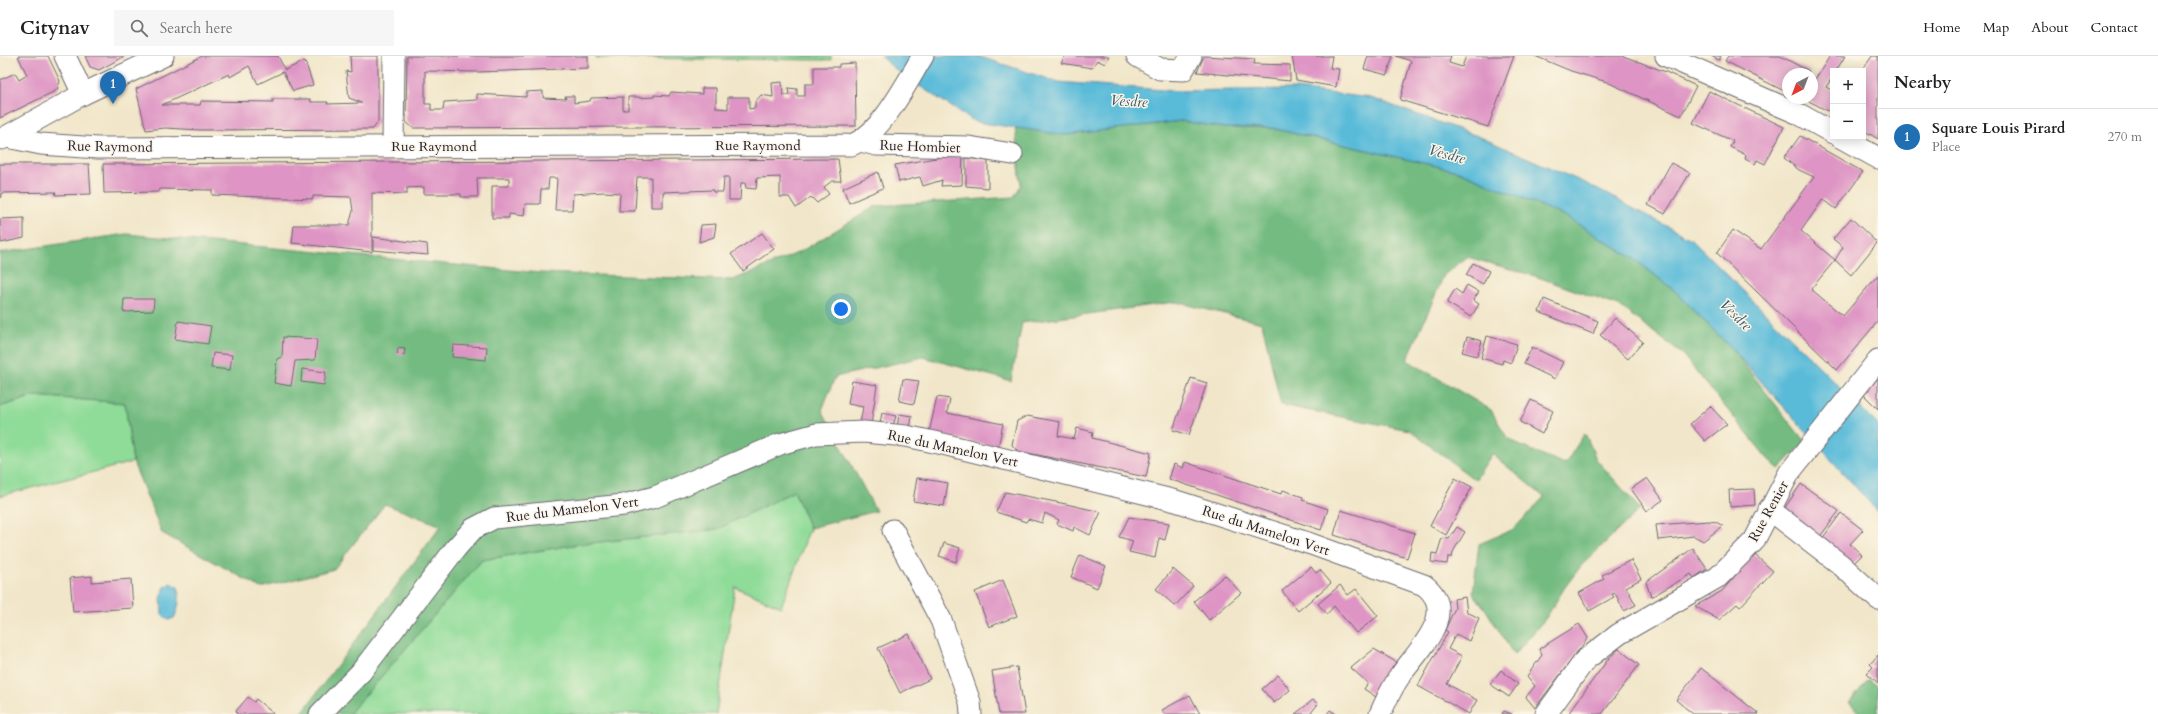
<!DOCTYPE html>
<meta charset="utf-8">
<style>
body{margin:0;font-family:Cardo,serif;background:#f6f6f6;color:#202124}
.controls{position:absolute;right:12px;top:12px;display:grid;overflow:hidden;border-radius:0px;box-shadow:0 2px 10px #0003}
.controls button{width:36px;height:36px;display:grid;place-items:center;padding:0;border:0;border-bottom:1px solid #e0e0e0;background:#fff;color:#202124;font:20px sans-serif}
.compass{position:absolute;left:1782px;top:12px;width:36px;height:36px;border-radius:50%;background:#fff;box-shadow:0 2px 10px #0003;rotate:222deg}
.you{position:absolute;left:841px;top:253px;width:14px;height:14px;margin:-10px;border:3px solid #fff;border-radius:50%;background:#1a73e8;box-shadow:0 0 0 6px #1a73e833}
.badge{display:grid;place-items:center;width:26px;height:26px;border-radius:50%;background:#1f6fb2;color:#fff;font-size:13px;font-weight:700}
.pin{position:absolute;translate:-50% -33px;filter:drop-shadow(0 1px 2px #0008)}
.pin::after{content:'';position:absolute;top:21px;width:14px;height:12px;background:inherit;clip-path:polygon(0 0,100% 0,50% 100%)}
.list{margin:0;padding:0;list-style:none}
h2{display:flex;justify-content:space-between;align-items:center;height:52px;margin:0;padding:0 16px;font-size:17px}
h2 small{font-size:13px;font-weight:400;color:#757577}
.list li{display:grid;grid-template-columns:26px 1fr auto;gap:12px;align-items:center;box-sizing:border-box;height:56px;padding:0 16px;border-top:1px solid #e0e0e0}
.list b{display:block;font-size:15px;white-space:nowrap}
.list p{margin:0;font-size:13px;white-space:nowrap;color:#757577}
.list em{font-size:13px;font-style:normal;color:#757577}
.icon{flex:none;width:22px;height:22px;fill:none;stroke:currentColor;stroke-width:2;stroke-linecap:round;stroke-linejoin:round}
.map{position:relative;flex:none;width:1878px;height:658px;overflow:hidden}
header{display:flex;align-items:center;gap:24px;box-sizing:border-box;height:56px;padding:0 20px;background:#fff;border-bottom:1px solid #e0e0e0}
header strong{font-size:19px}
nav{display:flex;gap:22px;margin-inline-start:auto;font-size:14px}
.search{width:280px;height:36px;background:#f6f6f6;display:flex;align-items:center;gap:10px;box-sizing:border-box;padding:0 14px;border-radius:0px;color:#757577;font-size:15px}
main{display:flex}
aside{flex:1;background:#fff}
.map>svg:first-child{display:block}
.green{fill:#8fdb98;stroke:#587e6a}
.forest{fill:#73bb80;stroke:#4a6e5e}
.water{fill:#5abbd9;stroke:#3e6e8a}
.building{fill:#de94c4}
.lines{fill:none;stroke-linecap:round;stroke-linejoin:round}
.minor-casing{stroke:#6a676d;stroke-width:23}
.minor{stroke:#fff;stroke-width:21}
.labels{text-anchor:middle;stroke-width:3;stroke-linejoin:round;paint-order:stroke}
.street-label{font-size:14px;fill:#22223b;stroke:#fcf5e5}
.water-label{font-size:15px;font-style:italic;fill:#365872;stroke:#fcf5e5}
</style>
<header>
<strong>Citynav</strong>
<div class="search"><svg class="icon" aria-label="search" viewBox="0 0 24 24"><circle cx="10" cy="10" r="6"/><path d="M15 15l6 6"/></svg>Search here</div>
<nav><a>Home</a><a>Map</a><a>About</a><a>Contact</a></nav>
</header>
<main>
<div class="map">
<svg width="1878" height="658" viewBox="0 0 1878 658">
<rect width="100%" height="100%" fill="#fcf5e5"/>
<filter id="ink" filterUnits="userSpaceOnUse"><feTurbulence type="fractalNoise" baseFrequency=".025" numOctaves="2"/><feDisplacementMap in="SourceGraphic" scale="8" xChannelSelector="R" yChannelSelector="G"/><feConvolveMatrix kernelMatrix="1 2 1 2 8 2 1 2 1" color-interpolation-filters="sRGB"/></filter>
<filter id="wash" filterUnits="userSpaceOnUse"><feTurbulence type="fractalNoise" baseFrequency=".012" numOctaves="4" result="noise"/><feDisplacementMap in="SourceGraphic" scale="16" xChannelSelector="R" yChannelSelector="G"/><feGaussianBlur stdDeviation="0.9" result="paint"/><feColorMatrix in="noise" values="0 0 0 0 0 0 0 0 0 0 0 0 0 0 0 0 0 1.4 0 .05"/><feComposite in="paint" operator="in"/></filter>
<g filter="url(#wash)">
<rect width="100%" height="100%" fill="#f1e6c9"/>
<g class="green">
<path d="M596,0H831V4L596,2Z"/>
<path d="M34,340L125,347L133,406L0,440V351Z"/>
<path d="M794,435L810,472L781,551L735,531L716,658H349L482,504L573,489L717,473Z"/>
</g>
<g class="forest">
<path d="M1181,65L1225,72H1271L1458,115L1565,160L1633,202L1675,235L1732,293L1805,386L1779,413L1767,402L1682,298L1621,251L1535,220L1467,201L1444,219L1407,304L1491,354L1506,380L1521,390L1565,408L1585,377L1596,403L1640,453L1581,510L1565,531L1546,562L1514,599L1486,554L1473,537L1479,488L1514,473L1544,441L1492,398L1475,424L1409,374L1281,349L1262,267L1176,246L1022,267L1011,325L923,301L835,321L822,354L876,455L810,472L794,435L718,473L573,489L482,504L349,658H301L441,470L385,448L334,513L261,532L162,477L133,406L125,347L34,340L0,351V197L126,178L541,217L733,224L800,196L876,150L1014,141L1021,129L1015,71L1065,79Z"/>
<path d="M1869,623L1878,632V658H1861L1849,647Z"/>
</g>
<g class="water">
<path d="M881,0H977L1058,26L1176,35L1295,33L1371,42L1480,81L1587,128L1691,183L1878,369V456L1732,293L1675,235L1633,202L1565,160L1458,115L1271,72H1225L1181,65L1065,79L975,66L898,16Z"/>
<path d="M171,527L178,531C180,543 179,552 174,562L168,564L162,558L161,541L165,531Z"/>
</g>
<g id="blocks">
<g class="building">
<path d="M18,0H48L60,25L57,34L0,62V24L15,17L19,24L27,19Z"/>
<path d="M85,0H125L99,14L90,11Z"/>
<path d="M202,0H278L285,14L305,5L313,29L293,35L283,16L258,28L249,10L230,21L229,18L162,49H200L201,45L273,46V43H310L311,46H328L327,48L362,47L349,42L346,15L351,16L350,0H378V66L373,73L200,74L165,72L146,74L136,33Z"/>
<path d="M407,0H588V12L477,16L425,15V48H431V54H443L444,46L477,44V38L526,41V36L543,35V42L566,43L565,40H574V47L590,45L591,42L623,41V54H628V41H639V42L654,41V39L669,40L671,36L702,38V32H716V52L728,53V41H749V53L755,52V46L761,39L773,41L772,27L782,26L783,39H789L788,32L797,33V40H805V28H814V11H839V8L855,7L856,70L413,72L406,66Z"/>
<path d="M1065,0H1109L1105,8L1097,4L1092,12L1061,7Z"/>
<path d="M1204,0L1255,3L1254,8L1290,9V25L1197,16Z"/>
<path d="M1292,0H1332L1330,12L1339,13L1336,31L1296,24Z"/>
<path d="M1368,0H1393L1387,19L1364,13Z"/>
<path d="M1396,0H1451L1449,7L1462,11L1466,0H1514L1488,71L1400,44L1411,5Z"/>
<path d="M1535,0H1623L1666,16L1696,30L1681,60L1607,26L1571,15Z"/>
<path d="M1711,0H1721L1719,4Z"/>
<path d="M1728,0H1780L1809,15L1808,18H1788V37L1725,5Z"/>
<path d="M1830,0H1845L1836,15H1833V20L1826,31L1833,35V48L1828,55L1803,42H1812V28Z"/>
<path d="M1872,0H1878V83L1863,74L1862,15Z"/>
<path d="M1709,35L1784,71L1765,108L1757,104L1755,108L1745,103L1746,99L1730,91L1733,85L1693,67Z"/>
<path d="M1800,80L1863,116L1836,153L1823,143L1801,175L1835,204L1843,191L1833,183L1851,162L1877,187L1851,219L1835,204L1811,233L1843,260L1878,219V265L1837,314L1717,197L1733,174L1761,193L1814,121L1799,114L1784,102Z"/>
<path d="M963,100L962,129L941,130L942,124L923,130L920,121L899,126L895,109L942,101Z"/>
<path d="M966,102L988,105V132L966,130Z"/>
<path d="M838,103L841,125H832L824,131L829,138L817,147L811,141L796,152L789,141H780V121L757,122L756,133L746,132L745,127H741L740,144H729V121H724L723,136H713V134L663,136V151H651V121H637L635,155H619L620,137L604,136L573,138L572,154H555L557,122H549L548,133H541L540,148H525L524,160L509,158V162H492V130H509V122H477L478,141H461V138H424V131L407,132V138L372,137V196L292,187L294,169H349L353,155L351,141L313,140V143L212,139V134L159,133V136L104,137L103,108Z"/>
<path d="M1671,107L1690,117L1665,158L1648,149Z"/>
<path d="M0,108H89L91,138L55,139L56,136L2,137L0,142Z"/>
<path d="M878,116L883,132L849,147L843,132Z"/>
<path d="M24,162V182L1,187L0,163Z"/>
<path d="M716,168L714,181L699,186L701,169Z"/>
<path d="M762,177L774,193L743,215L731,198Z"/>
<path d="M373,181L427,188L428,199L373,194Z"/>
<path d="M1473,207L1489,215L1483,228L1466,219Z"/>
<path d="M1467,229L1479,236L1473,244L1479,248L1471,261L1447,247L1455,233L1462,238Z"/>
<path d="M124,243H154L153,255L123,256Z"/>
<path d="M1544,243L1598,265L1593,278L1539,256Z"/>
<path d="M1615,262L1643,286L1628,303L1600,279Z"/>
<path d="M178,265L211,270L208,288L175,283Z"/>
<path d="M1487,280L1517,288L1511,307L1503,304L1502,308L1481,302Z"/>
<path d="M283,281L317,283L315,304L295,305L291,330L274,327L277,303L282,301Z"/>
<path d="M1467,281L1482,285L1477,300L1462,296Z"/>
<path d="M453,289L487,291L486,304L452,301Z"/>
<path d="M1532,291L1563,306L1555,323L1524,308Z"/>
<path d="M398,292L405,293L404,299L397,298Z"/>
<path d="M213,297L232,299L230,314L211,312Z"/>
<path d="M302,313L326,316L324,329L301,326Z"/>
<path d="M1878,317V353L1862,337Z"/>
<path d="M1191,322L1207,327L1189,379L1173,374Z"/>
<path d="M903,323L919,325L914,348L899,345Z"/>
<path d="M852,325L877,329L871,369L860,367L863,351L848,348Z"/>
<path d="M937,341L950,343L947,357L1003,368L998,391L929,377Z"/>
<path d="M1531,344L1553,355L1542,378L1520,366Z"/>
<path d="M1710,350L1727,368L1705,385L1690,368Z"/>
<path d="M882,357L896,360L893,370L880,367Z"/>
<path d="M899,358L912,360L910,374L897,372Z"/>
<path d="M1027,360L1060,366L1058,380L1074,383L1077,372L1093,376L1092,382L1151,397L1146,421L1018,395L1012,389L1017,365Z"/>
<path d="M1185,406L1281,438L1283,434L1303,441L1302,444L1328,453L1321,474L1169,423L1174,408L1183,412Z"/>
<path d="M917,422L948,427L944,450L913,445Z"/>
<path d="M1455,422L1472,431L1446,479L1430,470Z"/>
<path d="M1647,422L1663,444L1647,455L1631,433Z"/>
<path d="M1801,428L1839,455L1819,482L1784,453Z"/>
<path d="M1754,433L1755,449L1730,451L1729,434Z"/>
<path d="M1005,436L1066,448L1101,456L1090,479L1074,471L1073,475L1057,468L1059,464L1045,457L1042,467L1028,463L1026,466L996,456Z"/>
<path d="M1341,454L1415,477L1407,502L1334,479Z"/>
<path d="M1841,457L1863,474L1850,488L1862,499L1852,509L1822,483Z"/>
<path d="M1129,461L1169,467L1165,484L1159,482L1155,502L1129,496L1133,485L1119,481Z"/>
<path d="M1709,465L1716,466L1723,470L1703,485L1694,480L1658,484L1656,469Z"/>
<path d="M1457,471L1465,476L1454,494L1452,501H1448L1447,508L1431,506L1432,497L1437,498L1442,482L1449,483Z"/>
<path d="M944,487L960,492L956,506L939,500Z"/>
<path d="M1693,492L1707,513L1694,522L1691,518L1651,541L1646,526Z"/>
<path d="M1754,498L1773,515L1740,551L1737,548L1719,564L1695,550L1722,535Z"/>
<path d="M1080,499L1106,510L1097,532L1071,521Z"/>
<path d="M1631,504L1641,523L1626,531L1636,549L1624,555L1615,537L1612,538L1614,541L1589,555L1579,537L1604,523L1602,519Z"/>
<path d="M1311,511L1316,517L1320,514L1331,527L1298,555L1282,535Z"/>
<path d="M1173,513L1193,530L1175,550L1156,533Z"/>
<path d="M1225,519L1241,537L1209,564L1194,545Z"/>
<path d="M92,520V526L131,523L133,552L73,556L70,522Z"/>
<path d="M1003,524L1017,560L989,571L975,536Z"/>
<path d="M1340,529L1348,539L1356,533L1378,560L1356,577L1334,550L1327,558L1318,548Z"/>
<path d="M1465,541L1467,556L1479,562L1469,585L1456,578L1448,593L1462,600L1447,628L1477,644L1469,658L1418,630L1448,576L1445,574L1455,552L1454,543Z"/>
<path d="M1579,568L1588,582L1535,652L1526,641L1535,630L1527,620L1542,599L1539,593Z"/>
<path d="M909,578L930,623L900,637L878,592Z"/>
<path d="M1374,593L1396,606L1376,641L1364,633L1368,627L1351,612Z"/>
<path d="M1619,593L1639,609L1602,658H1568L1609,602Z"/>
<path d="M1878,599V627L1867,617L1873,611L1870,608Z"/>
<path d="M1017,611L1025,658H999L992,615Z"/>
<path d="M1701,612L1759,658H1693L1676,644Z"/>
<path d="M1501,614L1518,628L1509,641L1490,628Z"/>
<path d="M1278,619L1290,634L1274,647L1262,633Z"/>
<path d="M1190,639L1200,658H1164L1162,654Z"/>
<path d="M248,641L254,646L256,643L274,658H237L236,655Z"/>
<path d="M1313,644L1318,648L1310,658H1295Z"/>
<path d="M1330,654L1336,658H1327Z"/>
<path d="M1504,655L1512,658H1502Z"/>
</g>
</g>
</g>
<g filter="url(#ink)">
<use href="#blocks" fill-opacity="0" stroke="#6a676d" stroke-width="1"/>
<g class="lines">
<g class="minor-casing">
<g id="minor">
<path d="M65,0L83,38"/>
<path d="M1137,0L1160,13L1183,14L1191,0"/>
<path d="M1666,0L1799,58L1833,77"/>
<path d="M7,81L41,88L98,92L851,89C882,78 906,27 923,0"/>
<path d="M1840,81L1878,102"/>
<path d="M2,83L83,38L163,0"/>
<path d="M861,85L876,89L969,91L1012,98"/>
<path d="M393,90L394,0"/>
<path d="M1769,453L1840,508L1878,543"/>
<path d="M893,474L941,564L970,646L971,658"/>
<path d="M320,658L361,616L456,492L473,473L494,462L624,449L655,441L780,388L816,378L864,376L906,380L943,388L1176,445L1311,488L1424,529C1460,557 1418,594 1400,620C1392,631 1386,645 1380,658"/>
<path d="M1546,658L1585,604L1619,578L1718,521L1754,485L1789,417L1878,304"/>
</g>
</g>
<use href="#minor" class="minor"/>
</g>
</g>
<g class="labels">
<g class="street-label">
<text x="758" y="94">Rue Raymond</text>
<text transform="translate(110 90) rotate(1)" y="5">Rue Raymond</text>
<text x="434" y="95">Rue Raymond</text>
<text transform="translate(920 90) rotate(2)" y="5">Rue Hombiet</text>
<text transform="translate(953 392) rotate(12)" y="5">Rue du Mamelon Vert</text>
<text transform="translate(572 453) rotate(-7)" y="5">Rue du Mamelon Vert</text>
<text transform="translate(1768 455) rotate(-61)" y="5">Rue Renier</text>
<text transform="translate(1266 474) rotate(18)" y="5">Rue du Mamelon Vert</text>
</g>
<g class="water-label">
<text transform="translate(1129 45) rotate(3)" y="5">Vesdre</text>
<text transform="translate(1447 98) rotate(15)" y="5">Vesdre</text>
<text transform="translate(1736 259) rotate(44)" y="5">Vesdre</text>
</g>
</g>
</svg>
<div class="controls">
<button>+</button>
<button>−</button>
</div>
<svg class="compass" viewBox="-18 -18 36 36"><path d="M0-13l5 13h-10z" fill="#e53935"/><path d="M0 13l5-13h-10z" fill="#757577"/></svg>
<div class="you"></div>
<div class="pin badge" style="left:113px;top:48px">1</div>
</div>
<aside>
<h2>Nearby<small></small></h2>
<ul class="list">
<li><span class="badge">1</span><div><b>Square Louis Pirard</b><p>Place</p></div><em>270 m</em></li>
</ul>
</aside>
</main>
